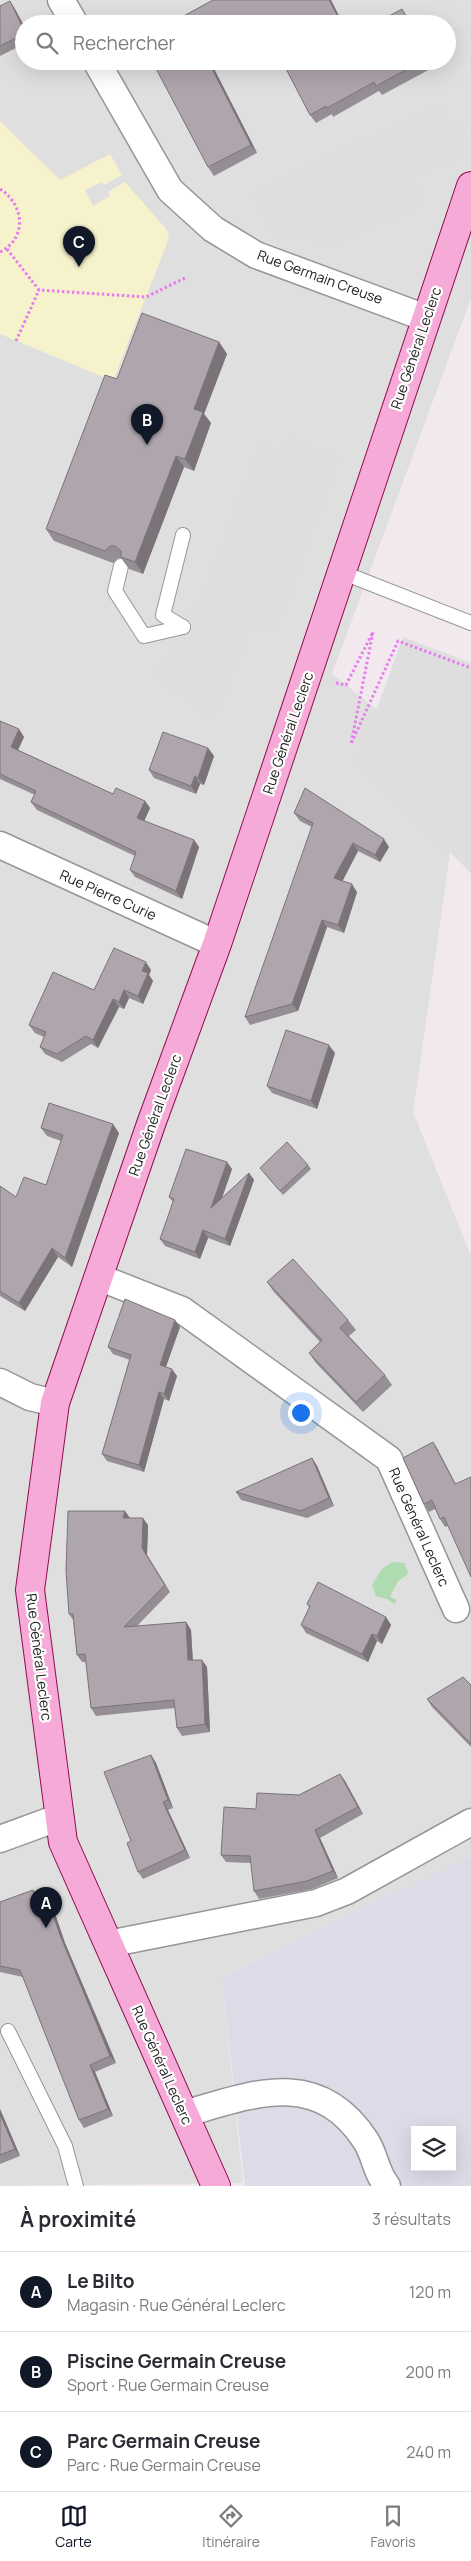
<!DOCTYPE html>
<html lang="fr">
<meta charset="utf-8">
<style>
body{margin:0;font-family:Manrope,sans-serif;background:#f2f2f3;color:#2b2b33}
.controls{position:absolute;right:15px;bottom:15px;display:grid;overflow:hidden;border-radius:0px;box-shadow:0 5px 20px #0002}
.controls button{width:45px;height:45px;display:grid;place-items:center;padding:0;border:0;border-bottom:1px solid #e1e1e2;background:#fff;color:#2b2b33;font:25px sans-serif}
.you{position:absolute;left:300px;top:1412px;width:18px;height:18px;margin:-12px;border:4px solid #fff;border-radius:50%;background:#1a73e8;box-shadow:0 0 0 8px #1a73e833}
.badge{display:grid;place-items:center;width:32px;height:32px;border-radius:50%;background:#111827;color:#fff;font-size:16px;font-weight:700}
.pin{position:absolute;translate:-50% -41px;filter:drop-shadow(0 1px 2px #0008)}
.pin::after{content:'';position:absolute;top:26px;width:18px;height:15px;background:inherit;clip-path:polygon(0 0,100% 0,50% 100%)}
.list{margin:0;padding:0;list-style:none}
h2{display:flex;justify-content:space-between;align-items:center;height:65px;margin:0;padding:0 20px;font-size:21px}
h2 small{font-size:16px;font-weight:400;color:#7c7c81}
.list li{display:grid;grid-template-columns:32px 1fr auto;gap:15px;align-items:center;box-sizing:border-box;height:80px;padding:0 20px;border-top:1px solid #e1e1e2}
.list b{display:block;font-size:19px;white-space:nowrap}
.list p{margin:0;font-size:16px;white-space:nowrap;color:#7c7c81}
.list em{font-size:16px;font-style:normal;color:#7c7c81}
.icon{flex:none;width:28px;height:28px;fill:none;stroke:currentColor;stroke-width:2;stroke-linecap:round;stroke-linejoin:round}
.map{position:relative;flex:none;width:471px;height:2186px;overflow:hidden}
.search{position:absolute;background:#fff;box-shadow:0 5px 20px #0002;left:15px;right:15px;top:15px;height:55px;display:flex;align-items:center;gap:12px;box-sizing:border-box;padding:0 18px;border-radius:28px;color:#7c7c81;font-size:19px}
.sheet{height:305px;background:#fff}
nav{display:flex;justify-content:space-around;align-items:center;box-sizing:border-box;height:70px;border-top:1px solid #e1e1e2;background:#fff;font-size:14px;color:#7c7c81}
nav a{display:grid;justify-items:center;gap:2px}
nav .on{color:#111827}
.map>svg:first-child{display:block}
.residential{fill:#dfdfe0;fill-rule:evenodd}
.industrial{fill:#dcdce9;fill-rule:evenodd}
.park{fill:#f6f2cb}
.parking{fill:#dedede}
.water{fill:#aedbb0}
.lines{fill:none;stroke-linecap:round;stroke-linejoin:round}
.lane-casing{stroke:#969696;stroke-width:16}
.street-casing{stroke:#969696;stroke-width:29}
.primary-casing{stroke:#930c50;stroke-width:30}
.path{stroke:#e87cef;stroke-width:3;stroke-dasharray:2.5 2.5;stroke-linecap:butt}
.lane{stroke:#fff;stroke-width:14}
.street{stroke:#fff;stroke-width:26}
.primary{stroke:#f5aad7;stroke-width:28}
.wall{fill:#968e95}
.shaded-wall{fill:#7a7479}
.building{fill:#afa5ad;stroke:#7a7479}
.labels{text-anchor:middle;stroke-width:4.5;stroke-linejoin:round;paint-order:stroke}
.street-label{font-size:14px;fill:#222;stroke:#fff}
</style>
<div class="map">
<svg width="471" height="2186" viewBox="0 0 471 2186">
<rect width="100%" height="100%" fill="#f1e9ed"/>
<path class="residential" d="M0,0H471V298L332,674L461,776L413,1112L471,1256V1856L222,1979L243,2183L0,2186ZM24,24H447V61H24Z"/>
<path class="industrial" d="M471,1856V2186H245L222,1979ZM415,2130H452V2167H415Z"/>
<path class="park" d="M0,121L60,180L110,154L122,175L104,185L102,182L85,190L93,206L110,196L108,192L125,182L167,230L169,238L113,381L0,334Z"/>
<g class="parking">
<path d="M441,104L449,123L468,124L455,158L410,178L423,203L331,244L275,232L255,194Z"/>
<path d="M289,439L338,457L276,629L253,621L212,718L158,674L208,587L261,444L281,454Z"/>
<path d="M403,637L471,663V873L358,762Z"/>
</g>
<path class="water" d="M392,1562L404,1563L408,1571L407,1575L398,1581L390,1597L397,1600L394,1604L387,1599L376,1596L372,1585L381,1570Z"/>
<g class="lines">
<g class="lane-casing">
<g id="lane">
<path d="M121,566L115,591L144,636L183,627"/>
<path d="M341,572L471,623"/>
<path d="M183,627L163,615L183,535"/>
<path d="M8,2031L65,2146L76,2186"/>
</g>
</g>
<g class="street-casing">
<g id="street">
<path d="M61,0L75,24"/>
<path d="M96,61L170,190L213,229L256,255L426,318"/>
<path d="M0,845L217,944"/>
<path d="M98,1277L182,1310L389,1459L456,1609"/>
<path d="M0,1382L30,1397L55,1403"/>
<path d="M0,1839L60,1817"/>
<path d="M108,1944L316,1903L347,1891L471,1822"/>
<path d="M184,2114C253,2094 318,2067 366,2141C375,2155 376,2173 387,2186"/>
</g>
</g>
<g class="primary-casing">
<path id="primary" d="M216,2186L63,1842L30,1590L55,1403L151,1124L217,944L471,186"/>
</g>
<g class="path">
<path d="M0,189C24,204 28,238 0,252"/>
<path d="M7,249L39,290L146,297L187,277"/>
<path d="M16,341L39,290"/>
<path d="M336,683L346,685L373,632L351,744L398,641L471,668"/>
</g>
<use href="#lane" class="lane"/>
<use href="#street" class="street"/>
<use href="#primary" class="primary"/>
</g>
<g class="wall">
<path d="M213,0H331L343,24H169Z"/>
<path d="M0,6L15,9L24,26V44L0,56Z"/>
<path d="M210,61L257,153L214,176L208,167Z"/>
<path d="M282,61H431L434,67L382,95L379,91L333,117L332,114L316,123L310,115Z"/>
<path d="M219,342L227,354L204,414L211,423L194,471L184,467L143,574L129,569L121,558H118L113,563L54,541L46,529L117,379Z"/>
<path d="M0,721L24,737L18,750L113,794L145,801L150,808L144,821L194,840L199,847L182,899L135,877L130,870L135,856L37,810L31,802L35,795L0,779Z"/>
<path d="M208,748L214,756L204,785L200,784L196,794L154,778L149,770Z"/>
<path d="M294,813L389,847L380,862L358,851L342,881L357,892L344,933L327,927L298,1011L250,1025L245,1017L312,827L300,821Z"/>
<path d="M151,970L149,975L153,981L143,1004L129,998L124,1009L119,1007L98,1048L91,1044L62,1062L45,1054L40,1047L44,1037L35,1033L29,1025L94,990Z"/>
<path d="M335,1053L317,1109L272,1093L267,1086Z"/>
<path d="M41,1128L119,1133L72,1267L58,1257L25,1311L0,1296V1186L16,1197L46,1185L61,1141L47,1136Z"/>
<path d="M308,1165L311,1169L283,1195L260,1168Z"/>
<path d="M232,1169L222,1198L249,1173L254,1180L230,1246L208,1238L200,1259L165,1246L160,1239L173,1202L169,1197Z"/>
<path d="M267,1282L348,1320L356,1330L349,1336L385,1375L392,1385L363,1412L316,1363L309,1353L320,1342L274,1292Z"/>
<path d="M180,1327L166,1367L177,1376L169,1401L164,1399L144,1472L107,1461L102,1454L130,1360L113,1354L108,1347Z"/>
<path d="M433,1442L438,1450L448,1526L445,1527L440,1519L435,1509L429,1512L424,1504Z"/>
<path d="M312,1458L317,1466L334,1506L307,1518L241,1500L236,1492Z"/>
<path d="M130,1518L148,1525L147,1555L170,1592L137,1626L186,1622L191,1630L193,1660L207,1667L210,1732L182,1736L177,1728L175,1708L96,1716L91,1708L86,1662H82L77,1655L73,1620L69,1614Z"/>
<path d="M307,1604L386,1617L391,1625L382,1644L377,1641L368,1662L306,1633L301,1625L309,1607Z"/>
<path d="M471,1685V1747L432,1707L427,1699Z"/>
<path d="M151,1755L156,1763L173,1808L168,1810L190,1858L143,1879L138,1872L131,1841Z"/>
<path d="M340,1774L345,1781L363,1814L320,1838L338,1878L312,1889L259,1899L254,1891L251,1863L226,1862L221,1855L256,1809L299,1795Z"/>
<path d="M33,1890L38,1898L40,1903L48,1900L53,1908L65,1943L116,2063L95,2072L113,2116L84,2128L79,2120L23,1977L0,1972V1902Z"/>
<path d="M0,2109L20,2156L0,2164Z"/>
</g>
<g class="shaded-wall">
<path d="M329,0H331L343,24H342Z"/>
<path d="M10,1L15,9L24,26V30Z"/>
<path d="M402,9L412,24H410Z"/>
<path d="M208,61H210L257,153L251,145Z"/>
<path d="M219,342L227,354L204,414L211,423L194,471L185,459L194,409Z"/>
<path d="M176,456L184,467L143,574L135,562Z"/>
<path d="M19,729L24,737L16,754L11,747Z"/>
<path d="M208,748L214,756L204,785L198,778Z"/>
<path d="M195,776L200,784L196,794L191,786Z"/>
<path d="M145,801L150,808L142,826L137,818Z"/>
<path d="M384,839L389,847L380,862L375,855Z"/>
<path d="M194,840L199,847L182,899L176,891Z"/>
<path d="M353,843L358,851L340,886L334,878Z"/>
<path d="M352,884L357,892L344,933L338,925Z"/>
<path d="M322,920L327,927L298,1011L292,1004Z"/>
<path d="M146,962L151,970L149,975L153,981L143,1004L138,996L142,971Z"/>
<path d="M124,990L129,998L124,1009L119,1002Z"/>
<path d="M113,999L119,1007L98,1048L93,1040Z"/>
<path d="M329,1045L335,1053L317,1109L311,1101Z"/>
<path d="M113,1124L119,1133L72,1267L65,1258Z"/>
<path d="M227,1162L232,1169L216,1215L211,1208Z"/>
<path d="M249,1173L254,1180L230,1246L225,1239Z"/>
<path d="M203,1230L208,1238L200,1259L195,1252Z"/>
<path d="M52,1248L58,1257L25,1311L19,1303Z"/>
<path d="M175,1320L180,1327L164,1372L160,1365Z"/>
<path d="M172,1369L177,1376L169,1401L164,1394Z"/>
<path d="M159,1392L164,1399L144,1472L139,1465Z"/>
<path d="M433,1442L438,1450L460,1492L455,1484Z"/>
<path d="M312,1458L317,1466L334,1506L329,1498Z"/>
<path d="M125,1511L130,1518H123Z"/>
<path d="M143,1518L148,1525L147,1555L170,1592L142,1548Z"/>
<path d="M386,1617L391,1625L382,1644L377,1636Z"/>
<path d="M186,1622L191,1630L193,1667L188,1660Z"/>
<path d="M372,1634L377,1641L368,1662L362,1654Z"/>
<path d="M202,1660L207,1667L210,1732L205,1724Z"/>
<path d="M151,1755L156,1763L173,1808L168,1800Z"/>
<path d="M340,1774L345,1781L363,1814L358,1807Z"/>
<path d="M163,1802L168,1810L190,1858L185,1850Z"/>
<path d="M315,1830L320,1838L338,1878L333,1871Z"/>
<path d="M33,1890L38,1898L43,1911L38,1904Z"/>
<path d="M48,1900L53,1908L65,1943L116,2063L110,2056L60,1935Z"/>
<path d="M90,2065L95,2072L113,2116L108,2109Z"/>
<path d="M0,2109L20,2156L15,2149L0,2114Z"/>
</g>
<g class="building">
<path d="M213,0H329L342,24H262L259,18L247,24H169Z"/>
<path d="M10,1L24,30V34L0,46V6Z"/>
<path d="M402,9L410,24H374Z"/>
<path d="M152,61H208L251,145L208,167Z"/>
<path d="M282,61H422L376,86L374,82L327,108L326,106L310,115Z"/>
<path d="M142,313L219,342L194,409L203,412L185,459L176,456L135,562L121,557V551L115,546H110L105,551L46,529L105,375L117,379Z"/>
<path d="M0,721L19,729L11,747L113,794L116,788L145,801L137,818L194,840L176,891L130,870L136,852L31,802L36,791L0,774Z"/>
<path d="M163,732L208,748L198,778L195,776L191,786L149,770Z"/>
<path d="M305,788L384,839L375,855L353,843L334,878L352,884L338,925L322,920L292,1004L245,1017L313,823L294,813Z"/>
<path d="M114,948L146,962L142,971L148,973L138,996L124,990L119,1002L113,999L93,1040L86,1036L57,1054L40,1047L46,1032L29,1025L53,972L94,990Z"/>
<path d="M286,1030L329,1045L311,1101L267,1086Z"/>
<path d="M49,1103L113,1124L65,1258L52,1248L19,1303L0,1291V1186L16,1197L24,1177L46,1185L63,1135L41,1128Z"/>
<path d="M287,1142L308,1165L280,1191L260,1168Z"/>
<path d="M186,1149L227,1162L211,1208L249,1173L225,1239L203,1230L195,1252L160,1239L174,1199L169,1197Z"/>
<path d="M293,1259L348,1320L340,1328L385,1375L356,1402L309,1353L322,1340L267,1282Z"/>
<path d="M125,1299L175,1320L160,1365L172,1369L164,1394L159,1392L139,1465L102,1454L131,1355L108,1347Z"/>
<path d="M433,1442L455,1484L471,1477V1577L444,1517L440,1519L432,1500L424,1504L403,1458Z"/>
<path d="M312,1458L329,1498L301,1511L236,1492Z"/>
<path d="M68,1511H125L123,1518H143L142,1548L165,1585L124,1627L186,1622L188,1660H202L205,1724L177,1728L174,1700L91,1708L85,1654L77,1655L73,1614H69L66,1571Z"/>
<path d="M318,1582L386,1617L377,1636L372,1634L362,1654L301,1625L310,1606L307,1604Z"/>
<path d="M463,1677L471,1685V1744L427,1699Z"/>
<path d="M151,1755L168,1800L163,1802L185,1850L138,1872L127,1843L131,1841L104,1772Z"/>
<path d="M340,1774L358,1807L315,1830L333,1871L307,1881L254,1891L250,1856L221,1855L224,1807L256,1809L257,1793L299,1795Z"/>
<path d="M33,1890L38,1904L48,1900L60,1935L110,2056L90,2065L108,2109L79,2120L20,1970L0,1966V1902Z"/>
<path d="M0,2114L15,2149L0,2155Z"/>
</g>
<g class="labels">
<g class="street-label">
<text transform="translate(320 277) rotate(20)" y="5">Rue Germain Creuse</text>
<text transform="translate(416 348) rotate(-71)" y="5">Rue Général Leclerc</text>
<text transform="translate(288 733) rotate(-71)" y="5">Rue Général Leclerc</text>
<text transform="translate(108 895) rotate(24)" y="5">Rue Pierre Curie</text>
<text transform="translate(155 1115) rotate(-70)" y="5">Rue Général Leclerc</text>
<text transform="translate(419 1527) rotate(66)" y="5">Rue Général Leclerc</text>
<text transform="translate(39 1657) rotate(83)" y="5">Rue Général Leclerc</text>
<text transform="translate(162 2065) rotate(66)" y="5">Rue Général Leclerc</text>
</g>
</g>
</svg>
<div class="controls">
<button><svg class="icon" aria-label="layers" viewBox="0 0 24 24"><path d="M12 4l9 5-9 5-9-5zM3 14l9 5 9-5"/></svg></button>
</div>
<div class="you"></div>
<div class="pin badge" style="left:46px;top:1928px">A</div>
<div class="pin badge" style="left:147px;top:445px">B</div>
<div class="pin badge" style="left:79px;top:267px">C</div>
<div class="search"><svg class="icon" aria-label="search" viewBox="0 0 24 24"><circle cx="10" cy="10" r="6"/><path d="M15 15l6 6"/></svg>Rechercher</div>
</div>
<section class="sheet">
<h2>À proximité<small>3 résultats</small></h2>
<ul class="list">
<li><span class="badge">A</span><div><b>Le Bilto</b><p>Magasin · Rue Général Leclerc</p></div><em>120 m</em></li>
<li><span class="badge">B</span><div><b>Piscine Germain Creuse</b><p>Sport · Rue Germain Creuse</p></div><em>200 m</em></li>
<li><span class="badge">C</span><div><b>Parc Germain Creuse</b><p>Parc · Rue Germain Creuse</p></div><em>240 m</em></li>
</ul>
</section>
<nav>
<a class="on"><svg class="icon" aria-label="map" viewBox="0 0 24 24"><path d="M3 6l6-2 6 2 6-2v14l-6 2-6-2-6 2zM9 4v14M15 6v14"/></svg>Carte</a>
<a><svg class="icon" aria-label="directions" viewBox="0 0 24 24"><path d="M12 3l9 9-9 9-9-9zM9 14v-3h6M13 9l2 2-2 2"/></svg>Itinéraire</a>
<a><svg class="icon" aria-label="saved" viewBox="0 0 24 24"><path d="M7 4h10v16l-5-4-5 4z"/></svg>Favoris</a>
</nav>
